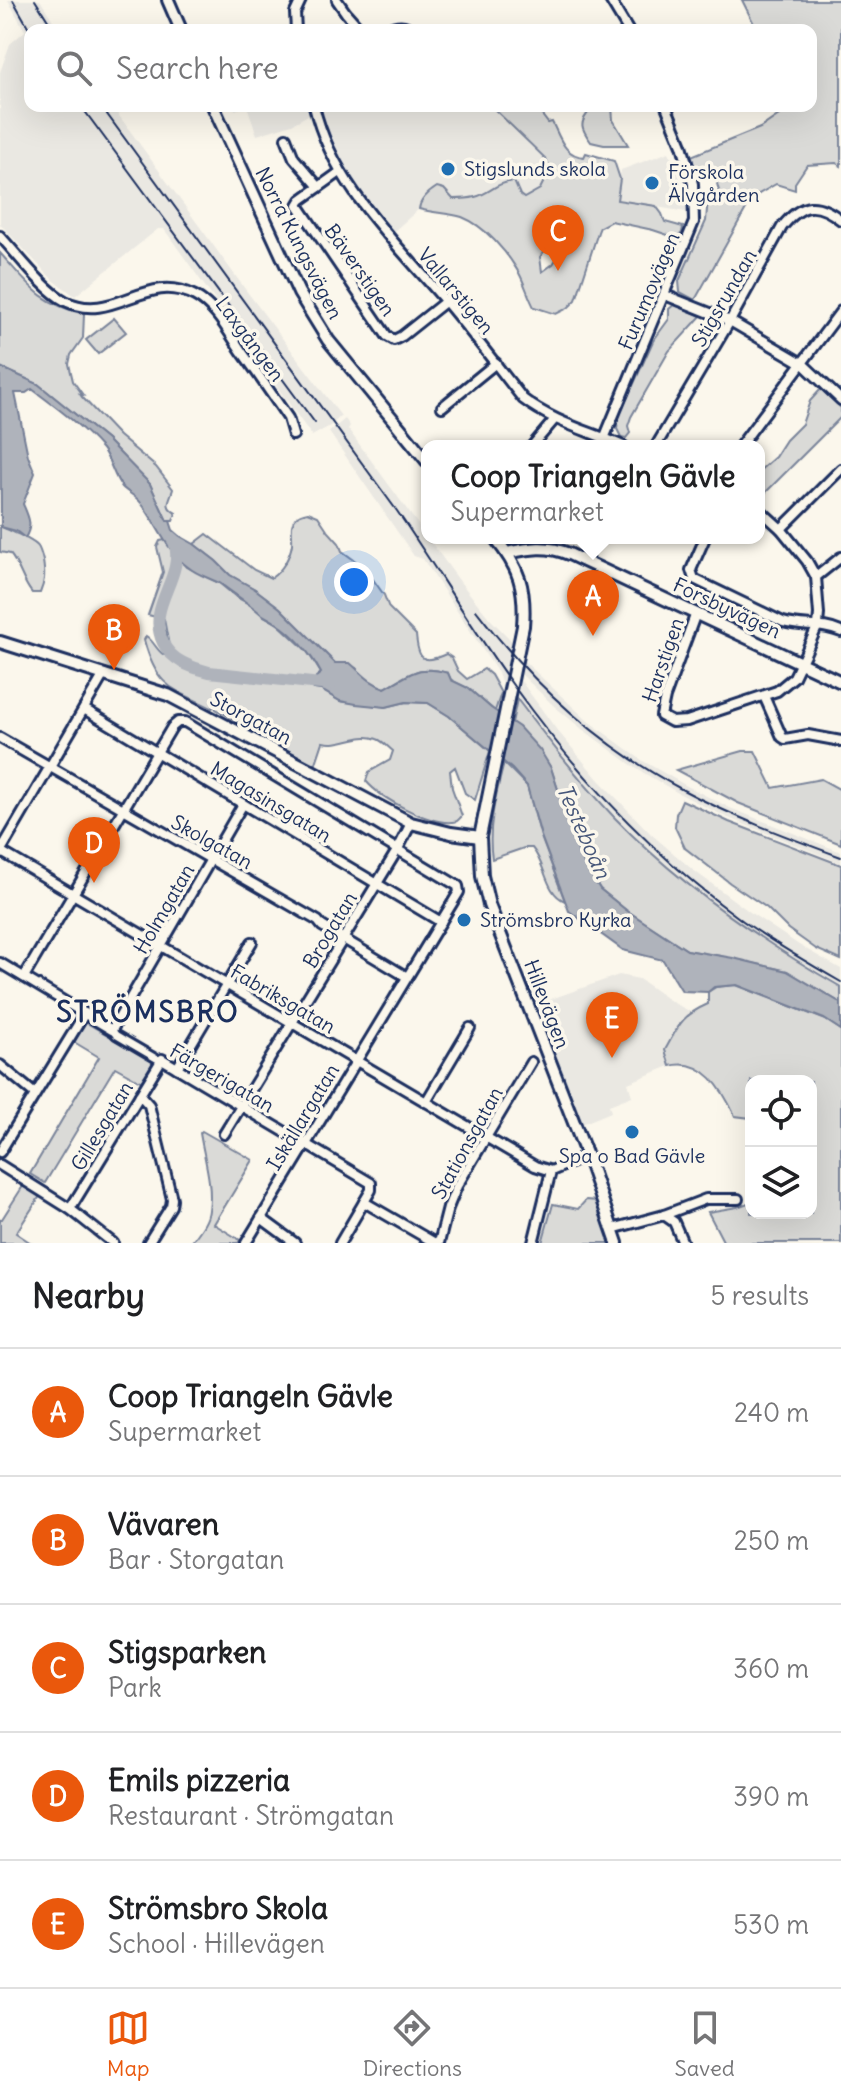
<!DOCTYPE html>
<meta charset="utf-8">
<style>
body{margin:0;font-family:Delius,sans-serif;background:#f6f6f6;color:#202124}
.controls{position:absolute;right:24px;bottom:24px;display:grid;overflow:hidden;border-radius:16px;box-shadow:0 8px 32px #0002}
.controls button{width:72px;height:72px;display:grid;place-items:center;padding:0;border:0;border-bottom:2px solid #e0e0e0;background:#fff;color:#202124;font:40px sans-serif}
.you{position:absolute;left:354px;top:582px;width:28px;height:28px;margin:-20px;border:6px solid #fff;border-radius:50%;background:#1a73e8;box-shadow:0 0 0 12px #1a73e833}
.badge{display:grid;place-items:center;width:52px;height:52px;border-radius:50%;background:#ea580c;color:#fff;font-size:26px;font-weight:700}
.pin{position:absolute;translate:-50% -66px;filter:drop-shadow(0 2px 4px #0008)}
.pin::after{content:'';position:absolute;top:42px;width:28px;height:24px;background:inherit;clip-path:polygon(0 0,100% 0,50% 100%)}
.popup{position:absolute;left:421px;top:440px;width:344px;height:104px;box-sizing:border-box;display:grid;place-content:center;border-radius:16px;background:#fff;filter:drop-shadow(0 2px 6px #0005);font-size:26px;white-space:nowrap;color:#757577}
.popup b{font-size:30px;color:#202124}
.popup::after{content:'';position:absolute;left:50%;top:100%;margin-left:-16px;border:16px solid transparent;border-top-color:#fff}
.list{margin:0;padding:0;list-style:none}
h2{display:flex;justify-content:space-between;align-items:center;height:104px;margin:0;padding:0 32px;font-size:34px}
h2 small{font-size:26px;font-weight:400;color:#757577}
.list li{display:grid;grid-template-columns:52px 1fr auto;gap:24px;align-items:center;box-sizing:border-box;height:128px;padding:0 32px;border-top:2px solid #e0e0e0}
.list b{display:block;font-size:30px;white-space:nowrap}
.list p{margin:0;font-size:26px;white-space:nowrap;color:#757577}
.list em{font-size:26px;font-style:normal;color:#757577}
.icon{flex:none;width:44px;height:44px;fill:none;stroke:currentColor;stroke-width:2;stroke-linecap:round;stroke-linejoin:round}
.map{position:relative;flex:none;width:841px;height:1243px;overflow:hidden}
.search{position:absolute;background:#fff;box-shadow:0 8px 32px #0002;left:24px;right:24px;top:24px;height:88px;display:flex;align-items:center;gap:20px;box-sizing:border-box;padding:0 28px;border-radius:16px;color:#757577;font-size:30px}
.sheet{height:744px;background:#fff}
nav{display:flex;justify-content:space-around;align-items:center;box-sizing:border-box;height:112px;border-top:2px solid #e0e0e0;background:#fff;font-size:22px;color:#757577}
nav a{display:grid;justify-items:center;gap:4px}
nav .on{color:#ea580c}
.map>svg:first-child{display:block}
.built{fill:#eae8e2}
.green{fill:#dadad7;stroke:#7a849a;stroke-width:2;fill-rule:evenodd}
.water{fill:#afb3bb;stroke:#747e96;stroke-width:2}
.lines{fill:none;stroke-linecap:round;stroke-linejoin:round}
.river{stroke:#afb3bb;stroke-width:12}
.pedestrian-casing{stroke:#1b2f5e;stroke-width:12}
.minor-casing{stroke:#1b2f5e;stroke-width:14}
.tertiary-casing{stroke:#1b2f5e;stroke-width:16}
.pedestrian{stroke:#fbf7ec;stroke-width:6}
.minor{stroke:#fbf7ec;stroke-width:8}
.tertiary{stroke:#fbf7ec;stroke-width:10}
.rail{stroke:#1b2f5e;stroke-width:2}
.poi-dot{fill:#1f6fb2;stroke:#fbf7ec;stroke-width:3}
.labels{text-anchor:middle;stroke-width:7;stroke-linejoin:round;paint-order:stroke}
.poi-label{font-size:20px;fill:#1b2f5e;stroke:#fbf7ec;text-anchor:start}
.street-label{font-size:20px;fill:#1b2f5e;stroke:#fbf7ec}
.water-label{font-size:22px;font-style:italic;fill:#47577a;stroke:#fbf7ec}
.district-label{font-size:28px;font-weight:bold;letter-spacing:2px;fill:#1b2f5e;stroke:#fbf7ec}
</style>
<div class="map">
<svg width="841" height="1243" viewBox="0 0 841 1243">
<rect width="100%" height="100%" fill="#fbf7ec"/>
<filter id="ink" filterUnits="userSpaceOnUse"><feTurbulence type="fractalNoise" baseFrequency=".0125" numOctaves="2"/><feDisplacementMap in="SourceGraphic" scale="16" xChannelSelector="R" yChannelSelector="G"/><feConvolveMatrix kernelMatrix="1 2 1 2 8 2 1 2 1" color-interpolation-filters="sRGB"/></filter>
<g filter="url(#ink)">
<g class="built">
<path d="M8,0H40L59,30H30V106H112L245,289L341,416L330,426L312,436L164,229H158L75,296L52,279L0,224V72L10,44L25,31Z"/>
<path d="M234,106H307L310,114L292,124L257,135L247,106L235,110Z"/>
<path d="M328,106H491L546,159L550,169L549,175L540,189L524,198L520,195L518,187L506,182L470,198L453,199L444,189L436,187L430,191L420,204L419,209L394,231L367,198L346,168L320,111Z"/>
<path d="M669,152L688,193L686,212L616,200L621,170Z"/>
<path d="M345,419L350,426L348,429L461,583L490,619L512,641L503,686L498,673L423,559L414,556L329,432Z"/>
<path d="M524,661L588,721L643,761L685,785L730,808L841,852V863L726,817L680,794L637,769L582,729L554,706L521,674Z"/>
<path d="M521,681L556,729L598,779L651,834L693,870L754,915L799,945L841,969V987L740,925L683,880L618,821L573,771L517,699Z"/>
<path d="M619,975L639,979L672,1002L691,1012L679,1024L666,1049L670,1066L628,1083L632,1096L609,1105L611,1112L582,1124L537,1004Z"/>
</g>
<g class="green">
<path d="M742,0H841V166L836,163L807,165L795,183V190L776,184L752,198L695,300L680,292L679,281L706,221L708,197L719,191L715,176L697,175L691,156L760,128L792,106H811V30H757Z"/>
<path d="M491,106H535L548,123L552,122C560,137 564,156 584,157L586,153L614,161L620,179L617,200L656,206L662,214L665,222L683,227L682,233L677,238L653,230L611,221L600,227L598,232L576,300L568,308L556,314L534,307C528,296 525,284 519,273C507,252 485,226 462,217C449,213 433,213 419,209C420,200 429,192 437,187L444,189L453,199C460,199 468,199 475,197C490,193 495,183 514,181L520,195L524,198L540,189L550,169L546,159ZM565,223L573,229L559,248L561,252L553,264L542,272L540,257Z"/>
<path d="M590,106H612L613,120L628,145H604L591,142C580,127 579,123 591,109Z"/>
<path d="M0,253C29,285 39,303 84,314L83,338L71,355L69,364L73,381L83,395L80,394L82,397L119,436L156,467L173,489C170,500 163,506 176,513L173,521H167L150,484L107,440L38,384L0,367Z"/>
<path d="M675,304L701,316L669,351L631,417L628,426L630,433L626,438L621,437L617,429L618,419L653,341L669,319V309Z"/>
<path d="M114,318L126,332L98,354L86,340Z"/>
<path d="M821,389L841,408V417L763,495L759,496V471L775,457L786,440L802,424L810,401Z"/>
<path d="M308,512L318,516L328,531L339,543L342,551L365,568L384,595L389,608L416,635C418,659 422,665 446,654L452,658L458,671L467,679L484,669L491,675L501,693L495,711L468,688L451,680L448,673C418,664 410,674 385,688L374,684L362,676L356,668L335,663L280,608L255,589L230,575L216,561L194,544L207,534L254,570L271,578C282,571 290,557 292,544C293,535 289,524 296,517C299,514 303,513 308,512Z"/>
<path d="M0,526C8,530 16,533 24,537C38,545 39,544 43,561C45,573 45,582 40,593H32C22,581 20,566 10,554L0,552Z"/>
<path d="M165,540L187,567L219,583L236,597L253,606L262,615L277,623L307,651L321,673L314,689L321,690L340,701L386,707L406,702L428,703L449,716L490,751L475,800L465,793L455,767L450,771L452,788L462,816C458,820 458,822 452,822C428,824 380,798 366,781L369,772L390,760L393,751C388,747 383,741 377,739C359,732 341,747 323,742L315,766L216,709L215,706L212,708C171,688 157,688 144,640L146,636C154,641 156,650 164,655L170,651L164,619L148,615L163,572L157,547L160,541Z"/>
<path d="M517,699C548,740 579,780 615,818C681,886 759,940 841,987V1003L787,971L735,959L687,950L626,910L600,889L580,857L551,768L512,723Z"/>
<path d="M743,751H755L773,788L821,779L841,790V844L738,803L676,770Z"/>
<path d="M504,763L527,786L541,837L565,901C545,893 546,864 532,848H524L492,859C487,827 496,794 504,763Z"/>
<path d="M682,800L729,822L841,865V960L816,949L788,929L767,908L730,883L685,848L675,827L676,814Z"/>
<path d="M736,985L826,1020L841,1030V1243H724L708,1212L737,1207L751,1202V1213H811V1081H751V1118L735,1116C723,1090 704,1057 670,1066L665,1050C679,1025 681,1016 708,1004V992L716,987Z"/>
<path d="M85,1022L154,1062L142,1082L115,1067L45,1183L30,1174L99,1057L74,1042Z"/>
<path d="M202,1131L253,1160L214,1224L240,1240L238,1243H191C198,1233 208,1222 209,1210C213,1185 204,1158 200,1133Z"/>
<path d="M23,1186L40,1196L16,1233L31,1243H0V1219H2Z"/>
<path d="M586,1200L597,1201L613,1243H542L553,1204L578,1209Z"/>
</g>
<path class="water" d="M0,367L38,384L107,440L150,484L167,521H170L173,530L180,536L194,544L216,561L230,575L255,589L280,608L335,663H350C363,674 368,682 385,688C412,674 417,664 448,673L451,680L468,688L491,708L519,727L540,750L551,768L580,857L600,889L626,910L687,950L733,958L787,971L841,1003V1030L824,1019L737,985L714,987L708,992L682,991L663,960L623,950L569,911L541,836L527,786L512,769L449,716L428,703L406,702L386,707L356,704L340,701L321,690L314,689L316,677L321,673C311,654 294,634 276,623C271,619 265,617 260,613C248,603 234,594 221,584C210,578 197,575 188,567C167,552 156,522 141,503C136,496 128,493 122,487C113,476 111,460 102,449C82,426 56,407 32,389L26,393H15L28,456L35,473L23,504C29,518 33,525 25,538L16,531L1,527Z"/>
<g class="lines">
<path class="river" d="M174,541C186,578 145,605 163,643C172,661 190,667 209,672L330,685"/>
<g class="pedestrian-casing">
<path id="pedestrian" d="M112,1030L116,1035L157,1059H162"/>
</g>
<g class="minor-casing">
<g id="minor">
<path d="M337,0L346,13L361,30"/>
<path d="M610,0L628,30"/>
<path d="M296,30L295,13L301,0"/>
<path d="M385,30C393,26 404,22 411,30"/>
<path d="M314,106C333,186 396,242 447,303C473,334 498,367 523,399C553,422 589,431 623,446"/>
<path d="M286,138L294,158L319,187"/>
<path d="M340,172L301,200L298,205L387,336L394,340L402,336L446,301"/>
<path d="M0,236C17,254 44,290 65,301C114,325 146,270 195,296C216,307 229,333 242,352C258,374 273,396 288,418L293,435"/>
<path d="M665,295L730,321L802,363L841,400"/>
<path d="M442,407L496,363"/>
<path d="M532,446L555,419"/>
<path d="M601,446L694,222L693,184L682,145L666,106"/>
<path d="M656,446L730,321L782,227C802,202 817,201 841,220"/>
<path d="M740,446L841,311"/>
<path d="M781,529L841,469"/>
<path d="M705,538L691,570L694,579L783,622C803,628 822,623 841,632"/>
<path d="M816,577L841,557"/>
<path d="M696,613L665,697L661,716L672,722L687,721L777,691L794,677L805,654L818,625L819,614L816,577L807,561L781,529L759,509"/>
<path d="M764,696L782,737L785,739L808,735L841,741"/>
<path d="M84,709L441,922"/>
<path d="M0,738L318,921L322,926L407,977"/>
<path d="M0,851L535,1166L551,1171"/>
<path d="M0,852L104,674"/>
<path d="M0,963L112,1030L243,804"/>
<path d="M24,977L172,727L178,722H185L458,886L459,892L246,1243"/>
<path d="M0,1065L35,1094"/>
<path d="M177,1068L252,942"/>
<path d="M140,1095L149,1105L172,1199L171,1206L148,1243"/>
<path d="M426,1102L470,1028"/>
<path d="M224,1134L398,849L411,823"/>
<path d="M0,1152L85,1013"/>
<path d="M0,1165L70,1209L113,1243"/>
<path d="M551,1171L587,1156"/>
<path d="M364,1202L435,1243"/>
<path d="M70,1209L162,1059L371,1183V1190L340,1243"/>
<path d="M664,1215L674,1222L683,1243"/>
<path d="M261,1218L295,1243"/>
<path d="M612,1229L664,1215L706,1199H738"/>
<path d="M439,1243L448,1208L457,1186L531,1062"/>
<path d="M533,1243L551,1171"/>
</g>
</g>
<g class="tertiary-casing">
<g id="tertiary">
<path d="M168,0L181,30"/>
<path d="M213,106L299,293L328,340L427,461"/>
<path d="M495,538C519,567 526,588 523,626L480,837L482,876L489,905L587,1156L617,1243"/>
<path d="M507,553C530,548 547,545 569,554L841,682"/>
<path d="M0,642L168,695L411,823L451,833L480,837"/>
</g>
</g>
<use href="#pedestrian" class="pedestrian"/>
<use href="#minor" class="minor"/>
<use href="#tertiary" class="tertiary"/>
<g class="rail">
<path d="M13,0L30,30"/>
<path d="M35,0L54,30"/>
<path d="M81,106L315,423"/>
<path d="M101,106L397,511C437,569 473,630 515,688C579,777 654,856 743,921C774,943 808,963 841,982"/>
<path d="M476,610C532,684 600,746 683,790C733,817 787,837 841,857"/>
</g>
</g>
</g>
<g class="poi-dot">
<circle cx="448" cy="169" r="8"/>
<circle cx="652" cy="183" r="8"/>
<circle cx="464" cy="920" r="8"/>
<circle cx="632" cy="1132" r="8"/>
</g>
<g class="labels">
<g class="poi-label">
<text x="464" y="176">Stigslunds skola</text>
<text x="668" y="179">Förskola<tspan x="668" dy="23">Älvgården</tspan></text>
<text x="480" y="927">Strömsbro Kyrka</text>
<text x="632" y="1163" text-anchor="middle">Spa o Bad Gävle</text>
</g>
<g class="street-label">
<text transform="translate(299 243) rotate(63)" y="7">Norra Kungsvägen</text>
<text transform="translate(360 270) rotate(55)" y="7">Bäverstigen</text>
<text transform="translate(456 291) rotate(50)" y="7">Vallarstigen</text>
<text transform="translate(649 291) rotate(-67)" y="7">Furumovägen</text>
<text transform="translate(724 298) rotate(-60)" y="7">Stigsrundan</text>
<text transform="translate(250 339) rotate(53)" y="7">Laxgången</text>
<text transform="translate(727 608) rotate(25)" y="7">Forsbyvägen</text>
<text transform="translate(663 660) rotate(-71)" y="7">Harstigen</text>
<text transform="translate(251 718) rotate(28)" y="7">Storgatan</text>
<text transform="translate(271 802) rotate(31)" y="7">Magasinsgatan</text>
<text transform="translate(212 842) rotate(29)" y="7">Skolgatan</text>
<text transform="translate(164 909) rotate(-60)" y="7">Holmgatan</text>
<text transform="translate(330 930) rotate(-59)" y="7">Brogatan</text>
<text transform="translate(283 999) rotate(30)" y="7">Fabriksgatan</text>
<text transform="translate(547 1004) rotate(69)" y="7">Hillevägen</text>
<text transform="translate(222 1078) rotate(30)" y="7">Färgerigatan</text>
<text transform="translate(303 1117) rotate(-59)" y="7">Iskällargatan</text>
<text transform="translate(102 1126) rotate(-59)" y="7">Gillesgatan</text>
<text transform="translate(467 1143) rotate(-61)" y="7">Stationsgatan</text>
</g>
<g class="water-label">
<text transform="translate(584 831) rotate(66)" y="8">Testeboån</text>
</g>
<g class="district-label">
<text x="148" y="1022">STRÖMSBRO</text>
</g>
</g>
</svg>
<div class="controls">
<button><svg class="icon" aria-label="locate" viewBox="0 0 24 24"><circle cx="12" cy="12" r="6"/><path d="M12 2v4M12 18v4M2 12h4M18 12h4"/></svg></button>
<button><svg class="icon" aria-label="layers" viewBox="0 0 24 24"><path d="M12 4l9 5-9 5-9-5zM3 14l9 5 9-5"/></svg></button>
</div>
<div class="you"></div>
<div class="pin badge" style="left:593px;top:636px">A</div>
<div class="popup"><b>Coop Triangeln Gävle</b>Supermarket</div>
<div class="pin badge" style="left:114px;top:670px">B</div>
<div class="pin badge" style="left:558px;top:271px">C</div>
<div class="pin badge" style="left:94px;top:883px">D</div>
<div class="pin badge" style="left:612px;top:1058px">E</div>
<div class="search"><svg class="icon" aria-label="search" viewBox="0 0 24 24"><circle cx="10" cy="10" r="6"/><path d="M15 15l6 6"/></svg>Search here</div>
</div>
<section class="sheet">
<h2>Nearby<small>5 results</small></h2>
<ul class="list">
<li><span class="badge">A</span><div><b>Coop Triangeln Gävle</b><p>Supermarket</p></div><em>240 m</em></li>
<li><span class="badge">B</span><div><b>Vävaren</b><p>Bar · Storgatan</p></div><em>250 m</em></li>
<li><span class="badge">C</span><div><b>Stigsparken</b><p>Park</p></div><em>360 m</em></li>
<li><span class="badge">D</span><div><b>Emils pizzeria</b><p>Restaurant · Strömgatan</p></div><em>390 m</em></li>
<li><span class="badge">E</span><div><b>Strömsbro Skola</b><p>School · Hillevägen</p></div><em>530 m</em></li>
</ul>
</section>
<nav>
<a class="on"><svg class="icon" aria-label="map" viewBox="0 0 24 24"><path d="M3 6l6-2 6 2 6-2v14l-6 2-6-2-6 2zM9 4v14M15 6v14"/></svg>Map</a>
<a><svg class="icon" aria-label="directions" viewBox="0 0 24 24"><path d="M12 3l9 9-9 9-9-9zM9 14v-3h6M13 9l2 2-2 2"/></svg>Directions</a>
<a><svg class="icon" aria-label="saved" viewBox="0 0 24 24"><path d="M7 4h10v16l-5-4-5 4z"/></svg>Saved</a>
</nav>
